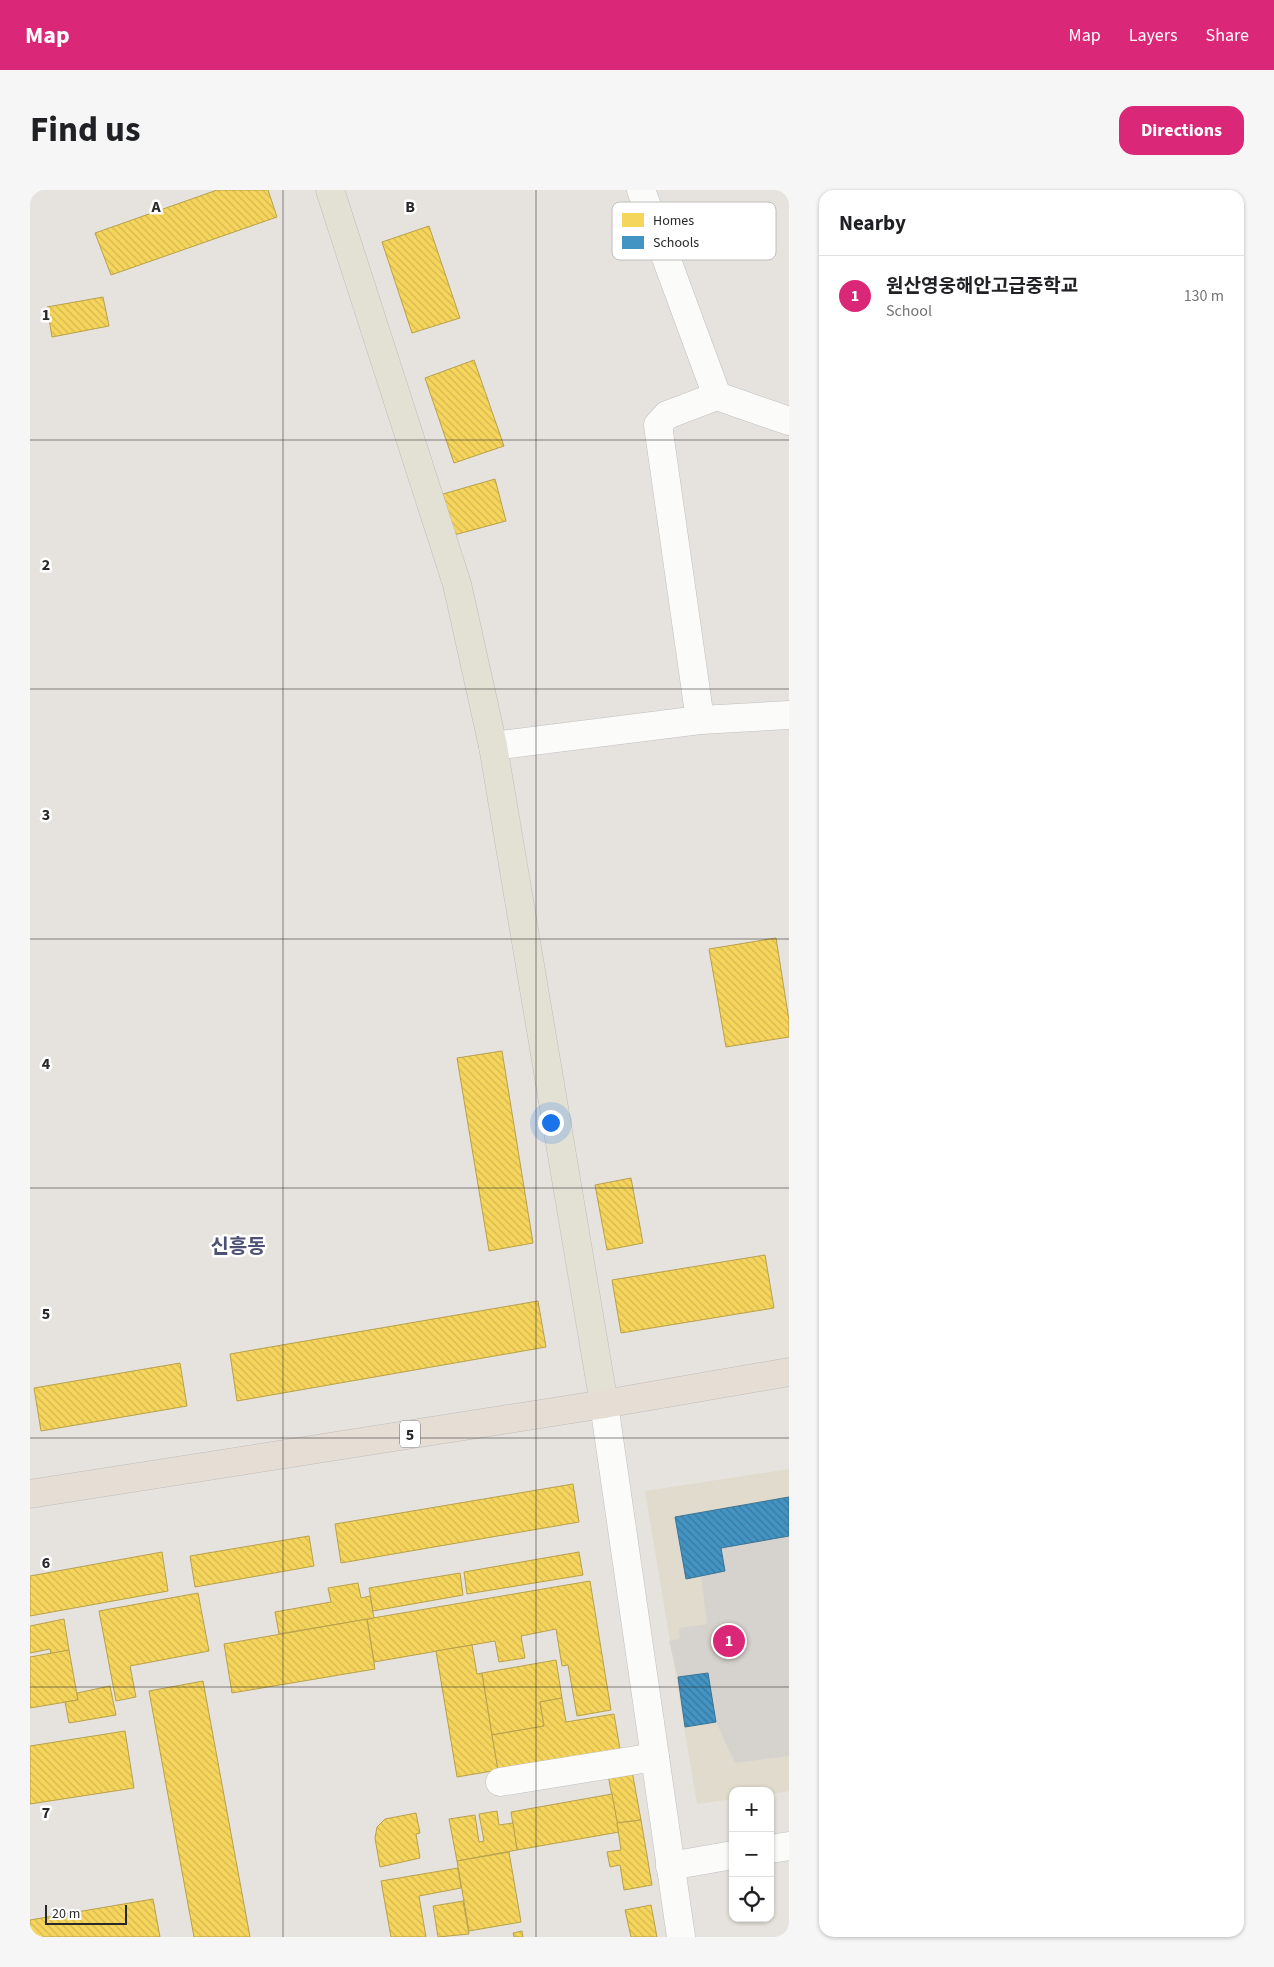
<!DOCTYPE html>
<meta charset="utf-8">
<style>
body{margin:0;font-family:"Source Sans 3","Noto Sans KR",sans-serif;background:#f6f6f6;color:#202124}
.controls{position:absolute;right:15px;bottom:15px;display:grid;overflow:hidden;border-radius:10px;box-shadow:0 1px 4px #0004}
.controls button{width:45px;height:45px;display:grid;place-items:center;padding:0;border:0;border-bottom:1px solid #e0e0e0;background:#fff;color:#202124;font:25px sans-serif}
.scale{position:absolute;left:15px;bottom:12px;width:82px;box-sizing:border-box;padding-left:5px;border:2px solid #282828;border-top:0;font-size:14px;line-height:18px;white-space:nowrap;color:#282828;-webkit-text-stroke:4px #fff;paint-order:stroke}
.you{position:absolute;left:520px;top:932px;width:18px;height:18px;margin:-12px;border:4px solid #fff;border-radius:50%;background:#1a73e8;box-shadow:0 0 0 8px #1a73e833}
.badge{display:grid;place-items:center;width:32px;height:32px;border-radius:50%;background:#db2777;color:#fff;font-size:16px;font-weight:700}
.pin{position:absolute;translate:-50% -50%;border:2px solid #fff;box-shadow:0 1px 5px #0006}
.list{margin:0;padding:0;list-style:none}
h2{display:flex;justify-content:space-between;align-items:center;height:65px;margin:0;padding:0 20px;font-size:21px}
h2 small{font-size:16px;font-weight:400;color:#757577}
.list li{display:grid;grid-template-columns:32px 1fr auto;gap:15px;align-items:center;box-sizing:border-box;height:80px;padding:0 20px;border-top:1px solid #e0e0e0}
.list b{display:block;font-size:19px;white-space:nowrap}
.list p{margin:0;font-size:16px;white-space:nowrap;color:#757577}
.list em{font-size:16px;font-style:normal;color:#757577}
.icon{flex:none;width:28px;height:28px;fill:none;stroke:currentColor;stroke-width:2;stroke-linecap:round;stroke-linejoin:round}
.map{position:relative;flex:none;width:759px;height:1747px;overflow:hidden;border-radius:15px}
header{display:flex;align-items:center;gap:30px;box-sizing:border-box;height:70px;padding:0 25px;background:#db2777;color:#fff}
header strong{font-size:24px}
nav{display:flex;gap:28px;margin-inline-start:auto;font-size:18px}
.intro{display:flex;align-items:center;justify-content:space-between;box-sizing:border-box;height:120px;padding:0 30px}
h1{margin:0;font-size:35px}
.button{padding:12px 22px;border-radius:15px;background:#db2777;color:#fff;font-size:18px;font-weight:700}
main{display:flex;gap:30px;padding:0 30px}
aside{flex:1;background:#fff;border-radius:15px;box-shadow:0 1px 4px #0004}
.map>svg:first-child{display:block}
.education{fill:#e0dbcd}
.plaza{fill:#d6d3ce}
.homes{fill:url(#homes-back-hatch);stroke:#b8a14c}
.schools{fill:url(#schools-back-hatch);stroke:#3b7394}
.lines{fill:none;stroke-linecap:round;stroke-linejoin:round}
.minor-casing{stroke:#c0bfbf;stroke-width:29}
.major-casing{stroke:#bfbdbc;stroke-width:29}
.highway-casing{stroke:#bfbdbc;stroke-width:29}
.minor{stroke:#fbfbfa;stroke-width:28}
.major{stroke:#e3e1d4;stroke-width:28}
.highway{stroke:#e6ddd4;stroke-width:28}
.grid{fill:none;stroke:#282828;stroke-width:1;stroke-opacity:0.55}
.labels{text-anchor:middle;stroke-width:5;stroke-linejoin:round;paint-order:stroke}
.shield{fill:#fff;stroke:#686868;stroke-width:1}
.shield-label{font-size:16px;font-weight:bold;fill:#282828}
.quarter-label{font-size:20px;font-weight:bold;fill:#4d5174;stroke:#fff}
.key{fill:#fff;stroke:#bebebe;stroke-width:1}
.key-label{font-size:14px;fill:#282828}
.grid-label{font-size:16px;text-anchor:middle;font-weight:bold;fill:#282828;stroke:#fff;stroke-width:5;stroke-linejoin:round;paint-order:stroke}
</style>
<header>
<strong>Map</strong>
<nav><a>Map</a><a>Layers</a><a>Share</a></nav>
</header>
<div class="intro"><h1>Find us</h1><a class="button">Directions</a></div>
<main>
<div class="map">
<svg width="759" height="1747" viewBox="0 0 759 1747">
<defs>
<pattern id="homes-back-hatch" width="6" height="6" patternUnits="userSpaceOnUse" patternTransform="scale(1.25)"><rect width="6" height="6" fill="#f6d55c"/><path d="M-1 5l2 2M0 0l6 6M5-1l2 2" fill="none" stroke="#d3b750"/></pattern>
<pattern id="schools-back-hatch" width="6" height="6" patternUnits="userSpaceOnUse" patternTransform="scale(1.25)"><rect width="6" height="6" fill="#4393c3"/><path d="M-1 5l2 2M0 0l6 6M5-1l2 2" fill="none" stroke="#38789e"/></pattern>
</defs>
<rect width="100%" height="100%" fill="#e6e3de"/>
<path class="education" d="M759,1279V1601L740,1604V1601H703V1609L667,1614L615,1301Z"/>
<path class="plaza" d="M759,1346V1566L705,1573L686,1532L678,1483L648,1487L639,1451L650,1449L649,1438L677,1434L671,1386L695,1381L691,1358Z"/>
<g class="homes">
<path d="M187,0H238L247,27L81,85L65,43Z"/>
<path d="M399,36L430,128L382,143L352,52Z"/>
<path d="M73,107L79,136L22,147L17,117Z"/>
<path d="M444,170L474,256L424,273L395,188Z"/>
<path d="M465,289L476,331L424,345L413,304Z"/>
<path d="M746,748L759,830V847L696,857L679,759Z"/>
<path d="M472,861L503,1053L459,1061L427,868Z"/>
<path d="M601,988L613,1053L577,1060L565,995Z"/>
<path d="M735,1065L744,1118L591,1143L582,1090Z"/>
<path d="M508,1111L516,1157L207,1211L200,1164Z"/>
<path d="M150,1173L157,1216L11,1241L4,1198Z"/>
<path d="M543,1294L549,1332L311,1373L305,1334Z"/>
<path d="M279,1346L284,1376L165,1397L160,1366Z"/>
<path d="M132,1362L138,1401L0,1426V1386Z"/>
<path d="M549,1362L553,1385L437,1404L434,1382Z"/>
<path d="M430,1383L433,1405L343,1421L339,1398Z"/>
<path d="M560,1391L581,1520L547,1526L538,1475L532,1476L526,1439L491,1446L495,1468L469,1472L465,1451L344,1472L337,1429Z"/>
<path d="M328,1393L331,1408L340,1406L344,1428L249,1444L245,1422L301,1412L298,1398Z"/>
<path d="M168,1403L179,1461L100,1476L106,1507L86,1511L69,1421Z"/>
<path d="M34,1429L39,1460L21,1464L20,1459L0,1463V1436Z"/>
<path d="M337,1429L345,1479L202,1503L194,1454Z"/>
<path d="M442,1455L447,1484L452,1483L468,1580L427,1587L406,1461Z"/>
<path d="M39,1460L48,1510L0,1518V1467Z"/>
<path d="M526,1470L532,1508L510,1512L514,1536L462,1545L452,1483Z"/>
<path d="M173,1491L220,1747H164L119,1501Z"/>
<path d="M80,1496L86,1525L39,1533L35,1512L48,1510L47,1503Z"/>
<path d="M532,1508L536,1532L584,1524L590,1559L468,1580L462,1545L514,1536L510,1512Z"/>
<path d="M95,1541L104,1598L0,1614V1556Z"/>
<path d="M602,1581L611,1630L587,1633L578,1585Z"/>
<path d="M582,1604L589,1642L487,1660L481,1622Z"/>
<path d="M467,1621L469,1635L483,1633L487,1660L427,1671L419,1629L445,1625L449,1652L454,1651L449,1624Z"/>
<path d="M386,1623L390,1643L386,1644L390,1668L350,1677L345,1648L347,1637L355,1629Z"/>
<path d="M611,1630L622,1695L594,1700L590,1675L580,1677L577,1662L591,1660L587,1633Z"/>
<path d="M479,1662L491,1732L439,1741L427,1671Z"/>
<path d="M428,1678L431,1698L389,1706L396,1747H361L351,1691Z"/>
<path d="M123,1709L130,1747H0V1730Z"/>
<path d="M433,1711L439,1744L408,1747L403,1716Z"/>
<path d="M621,1715L627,1747H601L595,1720Z"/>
<path d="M492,1741L493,1747H484L483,1743Z"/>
</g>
<g class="schools">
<path d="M759,1307V1346L691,1358L695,1381L656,1389L645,1327Z"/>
<path d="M678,1483L686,1532L655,1537L648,1487Z"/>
</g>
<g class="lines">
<g class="minor-casing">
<g id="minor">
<path d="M611,0L687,206"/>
<path d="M670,530L628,235L637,225L687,206L759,231"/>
<path d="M463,556L670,530L759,525"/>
<path d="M574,1214L651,1747"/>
<path d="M470,1592L625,1567"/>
<path d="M740,1659L759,1656"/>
<path d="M640,1676L703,1665"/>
</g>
</g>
<g class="major-casing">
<path id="major" d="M300,0L427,394L463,556L574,1214"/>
</g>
<g class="highway-casing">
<path id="highway" d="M0,1304L574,1214L759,1182"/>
</g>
<use href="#minor" class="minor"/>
<use href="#major" class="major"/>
<use href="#highway" class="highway"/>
</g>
<path class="grid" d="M253,0V1747M506,0V1747M0,250H759M0,499H759M0,749H759M0,998H759M0,1248H759M0,1497H759"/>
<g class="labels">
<rect class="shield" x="370" y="1230.5" width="20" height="27" rx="4"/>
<g class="shield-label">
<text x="380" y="1250">5</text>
</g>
<g class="quarter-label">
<text x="208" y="1063">신흥동</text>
</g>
</g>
<rect x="582" y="12" width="164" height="58" rx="8" class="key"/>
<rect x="592" y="23" width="22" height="14" fill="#f6d55c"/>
<rect x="592" y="46" width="22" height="13" fill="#4393c3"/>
<g class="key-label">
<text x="623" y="35">Homes</text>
<text x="623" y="57">Schools</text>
</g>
<g class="grid-label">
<text x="126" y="22">A</text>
<text x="380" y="22">B</text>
<text x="16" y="130">1</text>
<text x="16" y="380">2</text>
<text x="16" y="630">3</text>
<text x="16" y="879">4</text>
<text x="16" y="1129">5</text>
<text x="16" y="1378">6</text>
<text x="16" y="1628">7</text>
</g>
</svg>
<div class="controls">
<button>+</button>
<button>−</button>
<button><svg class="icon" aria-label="locate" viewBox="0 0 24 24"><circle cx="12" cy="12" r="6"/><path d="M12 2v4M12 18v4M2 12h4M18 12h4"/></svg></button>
</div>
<div class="scale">20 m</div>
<div class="you"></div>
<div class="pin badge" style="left:699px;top:1451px">1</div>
</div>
<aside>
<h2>Nearby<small></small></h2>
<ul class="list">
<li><span class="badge">1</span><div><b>원산영웅해안고급중학교</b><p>School</p></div><em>130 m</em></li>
</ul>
</aside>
</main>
